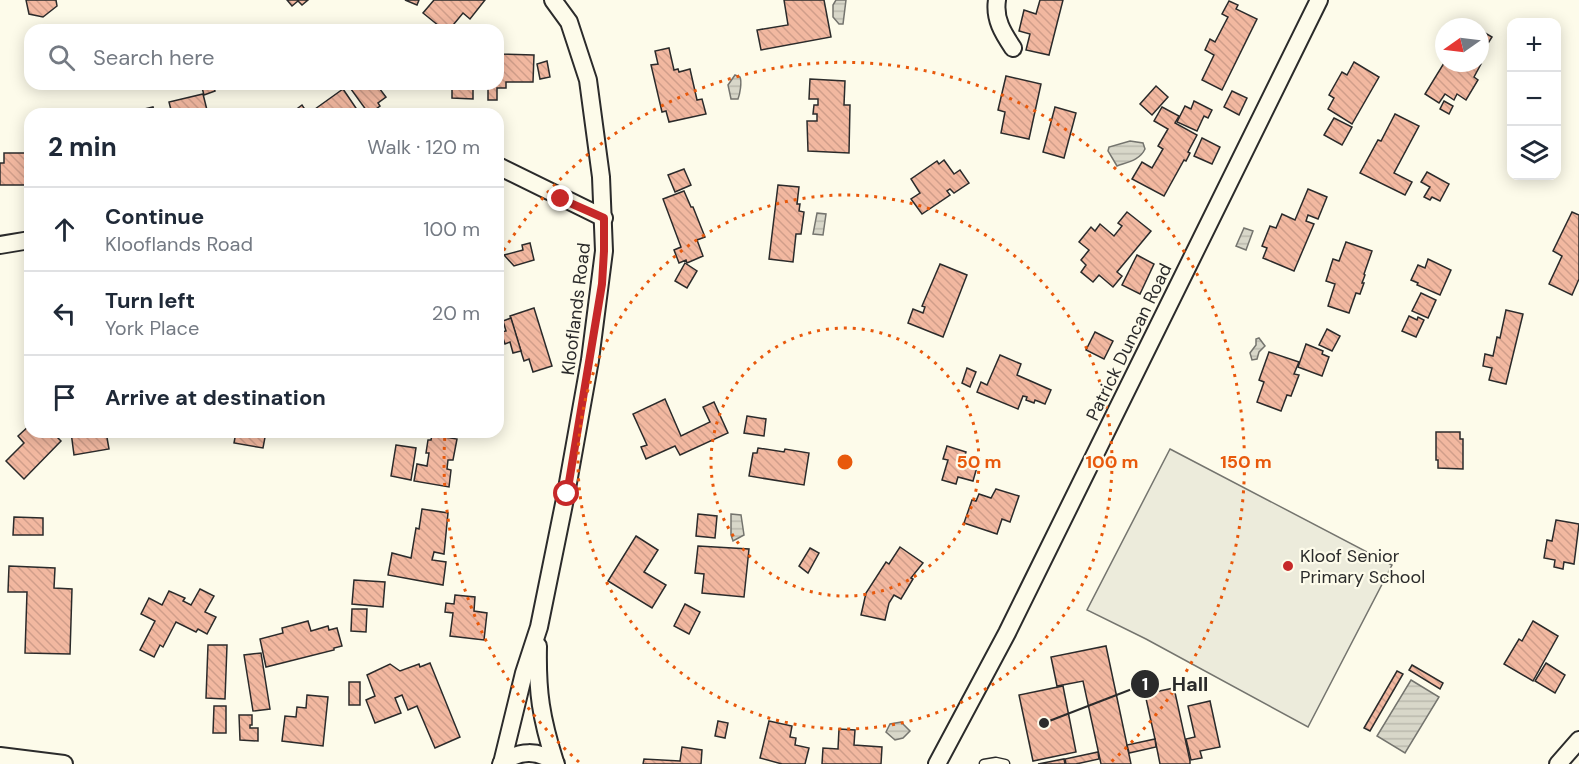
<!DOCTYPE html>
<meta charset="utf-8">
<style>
body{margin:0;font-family:"DM Sans",sans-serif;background:#f2f2f3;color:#1f2937}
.controls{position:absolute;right:18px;top:18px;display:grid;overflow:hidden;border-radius:12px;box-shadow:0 3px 15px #0003}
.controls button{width:54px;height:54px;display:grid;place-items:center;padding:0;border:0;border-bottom:2px solid #e0e1e3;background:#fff;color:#1f2937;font:30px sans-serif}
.compass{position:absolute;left:1435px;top:18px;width:54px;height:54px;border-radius:50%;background:#fff;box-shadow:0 3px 15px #0003;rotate:256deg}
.stop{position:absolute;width:18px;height:18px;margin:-14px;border:4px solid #c62828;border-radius:50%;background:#fff}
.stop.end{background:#c62828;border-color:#fff;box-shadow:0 2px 6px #0008}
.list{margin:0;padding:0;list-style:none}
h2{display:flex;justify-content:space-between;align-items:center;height:78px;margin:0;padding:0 24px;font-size:26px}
h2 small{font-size:20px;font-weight:400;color:#747a83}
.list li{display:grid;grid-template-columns:39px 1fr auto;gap:18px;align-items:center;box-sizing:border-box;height:84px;padding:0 24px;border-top:2px solid #e0e1e3}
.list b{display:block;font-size:22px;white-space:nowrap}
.list p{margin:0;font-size:20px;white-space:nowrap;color:#747a83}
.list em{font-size:20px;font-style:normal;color:#747a83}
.icon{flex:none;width:33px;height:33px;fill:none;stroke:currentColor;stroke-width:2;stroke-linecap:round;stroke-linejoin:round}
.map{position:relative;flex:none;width:1579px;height:764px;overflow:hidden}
.search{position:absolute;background:#fff;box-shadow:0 3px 15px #0003;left:24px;top:24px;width:480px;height:66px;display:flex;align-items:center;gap:15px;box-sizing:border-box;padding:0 21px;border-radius:18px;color:#747a83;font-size:22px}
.panel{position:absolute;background:#fff;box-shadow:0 3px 15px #0003;left:24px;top:108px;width:480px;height:330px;border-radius:18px}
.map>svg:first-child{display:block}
.pitch{fill:#ecebdb;stroke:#74746e;stroke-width:1.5}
.water{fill:url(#water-rules);stroke:#74746e;stroke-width:1.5}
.building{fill:url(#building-back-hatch);stroke:#2b2b2b;stroke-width:1.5}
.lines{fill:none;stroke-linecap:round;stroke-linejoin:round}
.service-casing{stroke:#2b2b2b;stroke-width:11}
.minor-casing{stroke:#2b2b2b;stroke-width:20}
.service{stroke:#fdfbea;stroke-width:8}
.minor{stroke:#fdfbea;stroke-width:16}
.route{stroke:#c62828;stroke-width:8}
.ring{fill:none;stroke:#e8590c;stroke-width:3;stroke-dasharray:3 6}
.poi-dot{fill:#c62828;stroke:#fdfbea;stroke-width:2}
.labels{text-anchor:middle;stroke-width:4.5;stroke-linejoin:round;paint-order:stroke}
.street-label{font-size:18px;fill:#2b2b2b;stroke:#fdfbea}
.poi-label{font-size:18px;fill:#2b2b2b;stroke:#fdfbea;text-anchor:start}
.centre{fill:#e8590c;stroke:#fdfbea;stroke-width:3}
.ring-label{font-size:18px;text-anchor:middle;font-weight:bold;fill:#e8590c;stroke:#fdfbea;stroke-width:4.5;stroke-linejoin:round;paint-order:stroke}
.leader{fill:none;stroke:#2b2b2b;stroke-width:2}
.callout-dot{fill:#2b2b2b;stroke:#fdfbea;stroke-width:2}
.mark-label{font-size:18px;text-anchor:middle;font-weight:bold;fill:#fff}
.callout-label{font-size:20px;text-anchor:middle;font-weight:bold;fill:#2b2b2b;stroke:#fdfbea;stroke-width:4.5;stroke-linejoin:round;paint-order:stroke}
</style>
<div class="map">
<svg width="1579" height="764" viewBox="0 0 1579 764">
<defs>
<pattern id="water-rules" width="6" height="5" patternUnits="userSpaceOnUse" patternTransform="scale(1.5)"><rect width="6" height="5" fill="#d8d7c9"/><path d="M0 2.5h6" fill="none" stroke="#bab9ad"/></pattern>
<pattern id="building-back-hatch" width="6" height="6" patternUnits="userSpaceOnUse" patternTransform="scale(1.5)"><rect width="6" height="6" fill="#f2b8a0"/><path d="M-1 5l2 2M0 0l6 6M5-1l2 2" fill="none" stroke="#d09e8a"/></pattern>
</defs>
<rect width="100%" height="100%" fill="#fdfbea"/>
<path class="pitch" d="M1170,449L1392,565L1308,727L1146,639L1087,610Z"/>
<g class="water">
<path d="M836,0H846L843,24H839L833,17V5Z"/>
<path d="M735,75L740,77C742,82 740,94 738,99H731L728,85Z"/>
<path d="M1130,141L1143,143L1145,149C1140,160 1128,162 1117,166L1108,151L1109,147Z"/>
<path d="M817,213L826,214L823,235L813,234Z"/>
<path d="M1244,228L1253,231L1246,250L1236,246Z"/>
<path d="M1259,338L1265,346L1259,352L1257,359L1252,360L1250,353L1256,345V339Z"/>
<path d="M731,514L741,515L744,535L733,541L731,535Z"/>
<path d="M1411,680L1439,697L1405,753L1377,736Z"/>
<path d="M901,722L910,731L903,738L895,740L886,732L890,724Z"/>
</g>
<g class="building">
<path d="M26,0H56L57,6L43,17L29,14Z"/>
<path d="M287,0H308L302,5L298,1L292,6Z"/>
<path d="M405,0H419L417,5Z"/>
<path d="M434,0H485L470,19L463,13L449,30H444L423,13Z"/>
<path d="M784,0H824L831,37L761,50L757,30L788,25Z"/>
<path d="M1040,0H1063L1049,55L1026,50L1030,34L1019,31L1024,10L1036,14Z"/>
<path d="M1229,1L1238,5L1236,9L1257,19L1222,90L1202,80L1214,55L1205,50L1210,39L1215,42L1228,17L1222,14Z"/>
<path d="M1480,30L1492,37L1480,56Z"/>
<path d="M498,41H501V54L534,55L533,82H506V88H497V100H488V84H498Z"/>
<path d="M669,48L674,70L678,69L679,72L690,69L697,100L702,99L706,114L669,122L666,111L662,112L651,65L658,64L655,51Z"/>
<path d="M547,61L550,77L540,79L537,64Z"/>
<path d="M1354,62L1379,77L1352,124L1328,109L1334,98L1329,95L1342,72L1347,75Z"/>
<path d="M1444,63L1481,64L1474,77L1478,80L1466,100L1457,94L1454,100L1445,94L1439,103L1425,94Z"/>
<path d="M1006,76L1041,84L1029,139L1001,133L1005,112L998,110Z"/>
<path d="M810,79L845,81L844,105H850L849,153L808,151L807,121H817V114H813L814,105H818V99H809Z"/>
<path d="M201,84H213L215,91L204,95Z"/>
<path d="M376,84L386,97L378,103L380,106L369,114L348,85Z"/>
<path d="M452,84H473V99L452,98Z"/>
<path d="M1156,86L1168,97L1152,115L1140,104Z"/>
<path d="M343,89L360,114H290L302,105L308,114Z"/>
<path d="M1232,91L1247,98L1239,115L1224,107Z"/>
<path d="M203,94L208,114H172L169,102Z"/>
<path d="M1194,101L1212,110L1208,118L1204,116L1197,131L1177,122L1185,106L1191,109Z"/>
<path d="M1444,101L1453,106L1449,114L1440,109Z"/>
<path d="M153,107L155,114H137L136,111Z"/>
<path d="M1055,107L1076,113L1064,158L1043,152Z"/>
<path d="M1162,107L1179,116L1175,123L1197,135L1188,152L1190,153L1186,161L1184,160L1164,196L1132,179L1142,162L1152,168L1163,149L1158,146L1168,129L1154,121Z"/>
<path d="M1395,114L1419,126L1394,173L1412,182L1405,195L1360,173L1378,140L1381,141Z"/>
<path d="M1334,118L1352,127L1342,145L1324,135Z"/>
<path d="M1202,138L1220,147L1212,164L1194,156Z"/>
<path d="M4,153H26L29,185H0V163H4Z"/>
<path d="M944,160L954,174L960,170L969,183L954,193L950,189L947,191L950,195L922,214L911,199L920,193L911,179L937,161L939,164Z"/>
<path d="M684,169L691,185L675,192L668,175Z"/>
<path d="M1427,172L1449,184L1440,201L1432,197L1430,200L1424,197L1430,187L1421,182Z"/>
<path d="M778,185L799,187L797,204H800L799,211L804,212L801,234H796L793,262L769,259Z"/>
<path d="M1308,189L1327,197L1318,219L1308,215L1306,221L1314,224L1294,271L1263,258L1267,248L1262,246L1270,226L1276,228L1282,214L1295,220Z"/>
<path d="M684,191L691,207H693L705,237L697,240L703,256L687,263L686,260L679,263L674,250L681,247L663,199Z"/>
<path d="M1127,212L1151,231L1117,272L1122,276L1113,287L1099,275L1093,282L1081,272L1086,265L1081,260L1089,250L1079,242L1091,227L1095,231L1100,224L1114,236L1122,226L1118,223Z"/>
<path d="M1572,212L1579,215V279L1572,295L1549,284L1562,256L1553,251Z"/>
<path d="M1346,242L1372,251L1364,274L1365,275L1362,283H1364L1360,294L1356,293L1349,313L1328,306L1335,284L1326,281L1333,259L1339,261Z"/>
<path d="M530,243L534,260L514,266L504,255L523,250L522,245Z"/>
<path d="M1137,255L1154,264L1140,294L1122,285Z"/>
<path d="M1428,259L1451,270L1440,295L1417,285L1418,283L1411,280L1418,265L1425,268Z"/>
<path d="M685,263L697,271L687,288L675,281Z"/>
<path d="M940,264L967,275L943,337L908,323L913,309L923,313L925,307L922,306Z"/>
<path d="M1421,293L1436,300L1428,318L1412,311Z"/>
<path d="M534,308L552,366L533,372L529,359L524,361L510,316Z"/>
<path d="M1506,310L1523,314L1506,384L1489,380L1492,368L1483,366L1485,354L1493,356L1497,337L1500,338Z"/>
<path d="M1409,316L1417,320L1418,317L1424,320L1416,337L1402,331Z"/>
<path d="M511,318L521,351L513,353L510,342L505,344L501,332L506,331L503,321Z"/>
<path d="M1327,329L1340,336L1332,351L1319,345Z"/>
<path d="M1095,332L1113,341L1104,359L1086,350Z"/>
<path d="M1306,344L1323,351L1322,354L1329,357L1322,376L1298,367Z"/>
<path d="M1269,352L1299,362L1294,374L1299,375L1291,396L1287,395L1281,411L1257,402L1264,382L1259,380Z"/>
<path d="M1000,355L1021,364L1017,375L1051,390L1045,404L1035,400L1034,403L1026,400L1027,397L1023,396L1018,409L977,392L981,382L987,385Z"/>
<path d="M967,368L976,372L970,387L962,383Z"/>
<path d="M665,399L681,436L710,422L703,407L714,402L728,433L680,455L675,446L646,459L641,447L647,445L633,414Z"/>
<path d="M747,416L766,419L764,436L744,433Z"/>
<path d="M30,425V432H52L61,441L24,479L6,461L24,443L18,436Z"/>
<path d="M71,432H106L109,449L74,455Z"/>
<path d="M236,432H266L263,448L234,443Z"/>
<path d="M1436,432H1460V439H1463V469L1438,468V460H1436Z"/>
<path d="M432,435L457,439L453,460H448L447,469L451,470L449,487L414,481L417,464L427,466L429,453H426L428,440H431Z"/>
<path d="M396,445L416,448L411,480L391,476Z"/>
<path d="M947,446L966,452L963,462L977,467L973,481L958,477L956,484L942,480L948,460L943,459Z"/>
<path d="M758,448L784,452L785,449L809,453L804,485L749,476L753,453H757Z"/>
<path d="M996,489L1019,496L1010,522L1002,519L997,534L964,523L972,500L976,501L979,494L991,498Z"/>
<path d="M422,509L448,513L444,554L434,552L432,560L446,562L443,585L388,575L392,553L411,558L416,528L419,529Z"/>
<path d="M698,514L717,516L715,538L696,536Z"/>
<path d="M14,517L43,518V535H13Z"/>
<path d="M1556,520L1579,524L1574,564L1564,562L1563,569L1554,567L1555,560L1544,558L1547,540L1552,541Z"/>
<path d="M636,536L658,550L644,572L666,585L652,608L608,581Z"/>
<path d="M698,546L749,549L744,597L702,593L704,574L695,573Z"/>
<path d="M900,547L923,563L911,578L913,579L901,599L894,595L889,603L885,620L861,615L866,593L886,562L889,564Z"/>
<path d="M810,548L819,553L808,573L799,566Z"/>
<path d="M9,566L55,568L54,588L72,589L70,654L25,653L27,592H8Z"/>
<path d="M354,580L385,582L383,607L352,604Z"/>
<path d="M200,589L214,596L205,612L216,617L207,634L198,629L196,632L176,622L163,647L160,645L154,657L140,650L155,621L141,614L149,598L162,605L169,591L185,598L183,601L191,605Z"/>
<path d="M455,595L475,597L474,611L487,613L484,640L450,636L453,613L445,612L446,603L454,604Z"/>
<path d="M685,604L700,612L689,634L674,626Z"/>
<path d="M352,609H367L366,632L351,631Z"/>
<path d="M308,621L311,631L328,626L329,630L337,628L342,646L334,648V650L266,667L260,639L283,633L282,628Z"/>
<path d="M1533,621L1558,636L1533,681L1504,664L1519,639L1522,641Z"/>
<path d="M208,645H227L225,699L206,698Z"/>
<path d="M1106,646L1127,745L1131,764H1101L1083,681L1057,686L1051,657Z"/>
<path d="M261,653L270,709L253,711L244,655Z"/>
<path d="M430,663L460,737L435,748L417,706L408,710L402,695L395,698L401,713L375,723L366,700L375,696L367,675L390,664L400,671L419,664L420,667Z"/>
<path d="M1546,663L1565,675L1555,693L1535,681Z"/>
<path d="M1412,665L1443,683L1440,689L1409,670Z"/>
<path d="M1397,671L1403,674L1370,731L1364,728Z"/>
<rect x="349" y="682" width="11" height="23"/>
<path d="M1063,686L1076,752L1033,761L1019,695Z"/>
<path d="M1174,688L1190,761V764H1160L1155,739L1145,694Z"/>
<path d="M307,695L328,697L323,746L282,741L285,716L296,717L297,707L306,708Z"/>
<path d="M1210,701L1220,747L1200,751L1202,758L1191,760L1186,739L1195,737L1188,706Z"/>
<path d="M214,706H226V733H213Z"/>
<path d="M239,715H252V725H250V728H258V741L240,740Z"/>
<path d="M718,721L728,723L725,738L715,736Z"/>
<path d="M769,721L792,726L790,737L796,738L795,745L809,748L805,764H782L760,758Z"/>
<path d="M839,729L855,730L854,745L882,747L881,764H822L823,748L838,749Z"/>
<path d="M1155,739L1156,747L1129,753L1127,745Z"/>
<path d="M682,747L702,750L701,764H643L644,759L680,761Z"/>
<path d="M1098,752L1099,759L1076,764H1066L1065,759Z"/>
<path d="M1064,759L1065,764H1038Z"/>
</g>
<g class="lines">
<g class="service-casing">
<path id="service" d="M984,764L996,762L1005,764"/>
</g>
<g class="minor-casing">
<g id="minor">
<path d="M997,0C994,19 1003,33 1013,48"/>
<path d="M498,166L604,218"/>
<path d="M0,245L30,240"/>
<path d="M538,646C537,692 541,718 555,762"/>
<path d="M0,756L64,764"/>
<path d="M502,763L524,673L539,627L566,494L590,360L604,251L601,177L588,80L569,22L553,0"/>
<path d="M501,764C518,750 539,749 556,764"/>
<path d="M937,764L1007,633L1319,0"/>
<path d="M1558,764L1579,740"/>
</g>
</g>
<use href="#service" class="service"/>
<use href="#minor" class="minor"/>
</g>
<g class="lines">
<path class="route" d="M561,199L604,218V251L602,284L567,494"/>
</g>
<g class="ring">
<circle cx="845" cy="462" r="134"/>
<circle cx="845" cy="462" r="267"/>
<path d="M579 762A401 401 0 0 1 445 434M499 258A401 401 0 1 1 1111 762"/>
</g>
<circle class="poi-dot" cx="1288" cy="566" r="6"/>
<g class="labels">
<g class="street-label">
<text transform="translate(576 309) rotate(-83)" y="6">Klooflands Road</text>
<text transform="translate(1129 342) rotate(-64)" y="6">Patrick Duncan Road</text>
</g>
<g class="poi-label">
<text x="1300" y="562">Kloof Senior<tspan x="1300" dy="21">Primary School</tspan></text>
</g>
</g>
<circle cx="845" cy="462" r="9" class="centre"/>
<g class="ring-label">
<text x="979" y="468">50 m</text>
<text x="1112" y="468">100 m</text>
<text x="1246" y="468">150 m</text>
</g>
<path class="leader" d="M1044 723L1145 684"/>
<g class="callout-dot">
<circle cx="1044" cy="723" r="6"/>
<circle cx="1145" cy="684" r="15"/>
</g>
<g class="mark-label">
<text x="1145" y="690">1</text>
</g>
<g class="callout-label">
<text x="1190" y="691">Hall</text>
</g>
</svg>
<div class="controls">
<button>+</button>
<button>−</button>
<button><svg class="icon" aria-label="layers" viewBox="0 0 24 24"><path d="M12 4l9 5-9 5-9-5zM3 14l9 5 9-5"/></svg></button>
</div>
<svg class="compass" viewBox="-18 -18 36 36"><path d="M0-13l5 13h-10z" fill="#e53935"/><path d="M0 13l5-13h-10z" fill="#747a83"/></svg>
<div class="stop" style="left:567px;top:494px"></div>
<div class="stop end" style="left:561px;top:199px"></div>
<div class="search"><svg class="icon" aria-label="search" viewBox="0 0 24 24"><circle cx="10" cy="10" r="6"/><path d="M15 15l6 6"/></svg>Search here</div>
<section class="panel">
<h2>2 min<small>Walk · 120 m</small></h2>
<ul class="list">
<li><svg class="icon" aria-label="ahead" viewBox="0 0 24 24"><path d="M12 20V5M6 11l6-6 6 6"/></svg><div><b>Continue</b><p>Klooflands Road</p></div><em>100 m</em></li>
<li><svg class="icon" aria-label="left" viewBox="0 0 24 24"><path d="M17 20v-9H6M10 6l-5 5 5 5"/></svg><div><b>Turn left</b><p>York Place</p></div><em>20 m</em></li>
<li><svg class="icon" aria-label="arrive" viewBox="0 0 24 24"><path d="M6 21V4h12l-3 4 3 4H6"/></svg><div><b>Arrive at destination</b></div></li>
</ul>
</section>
</div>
